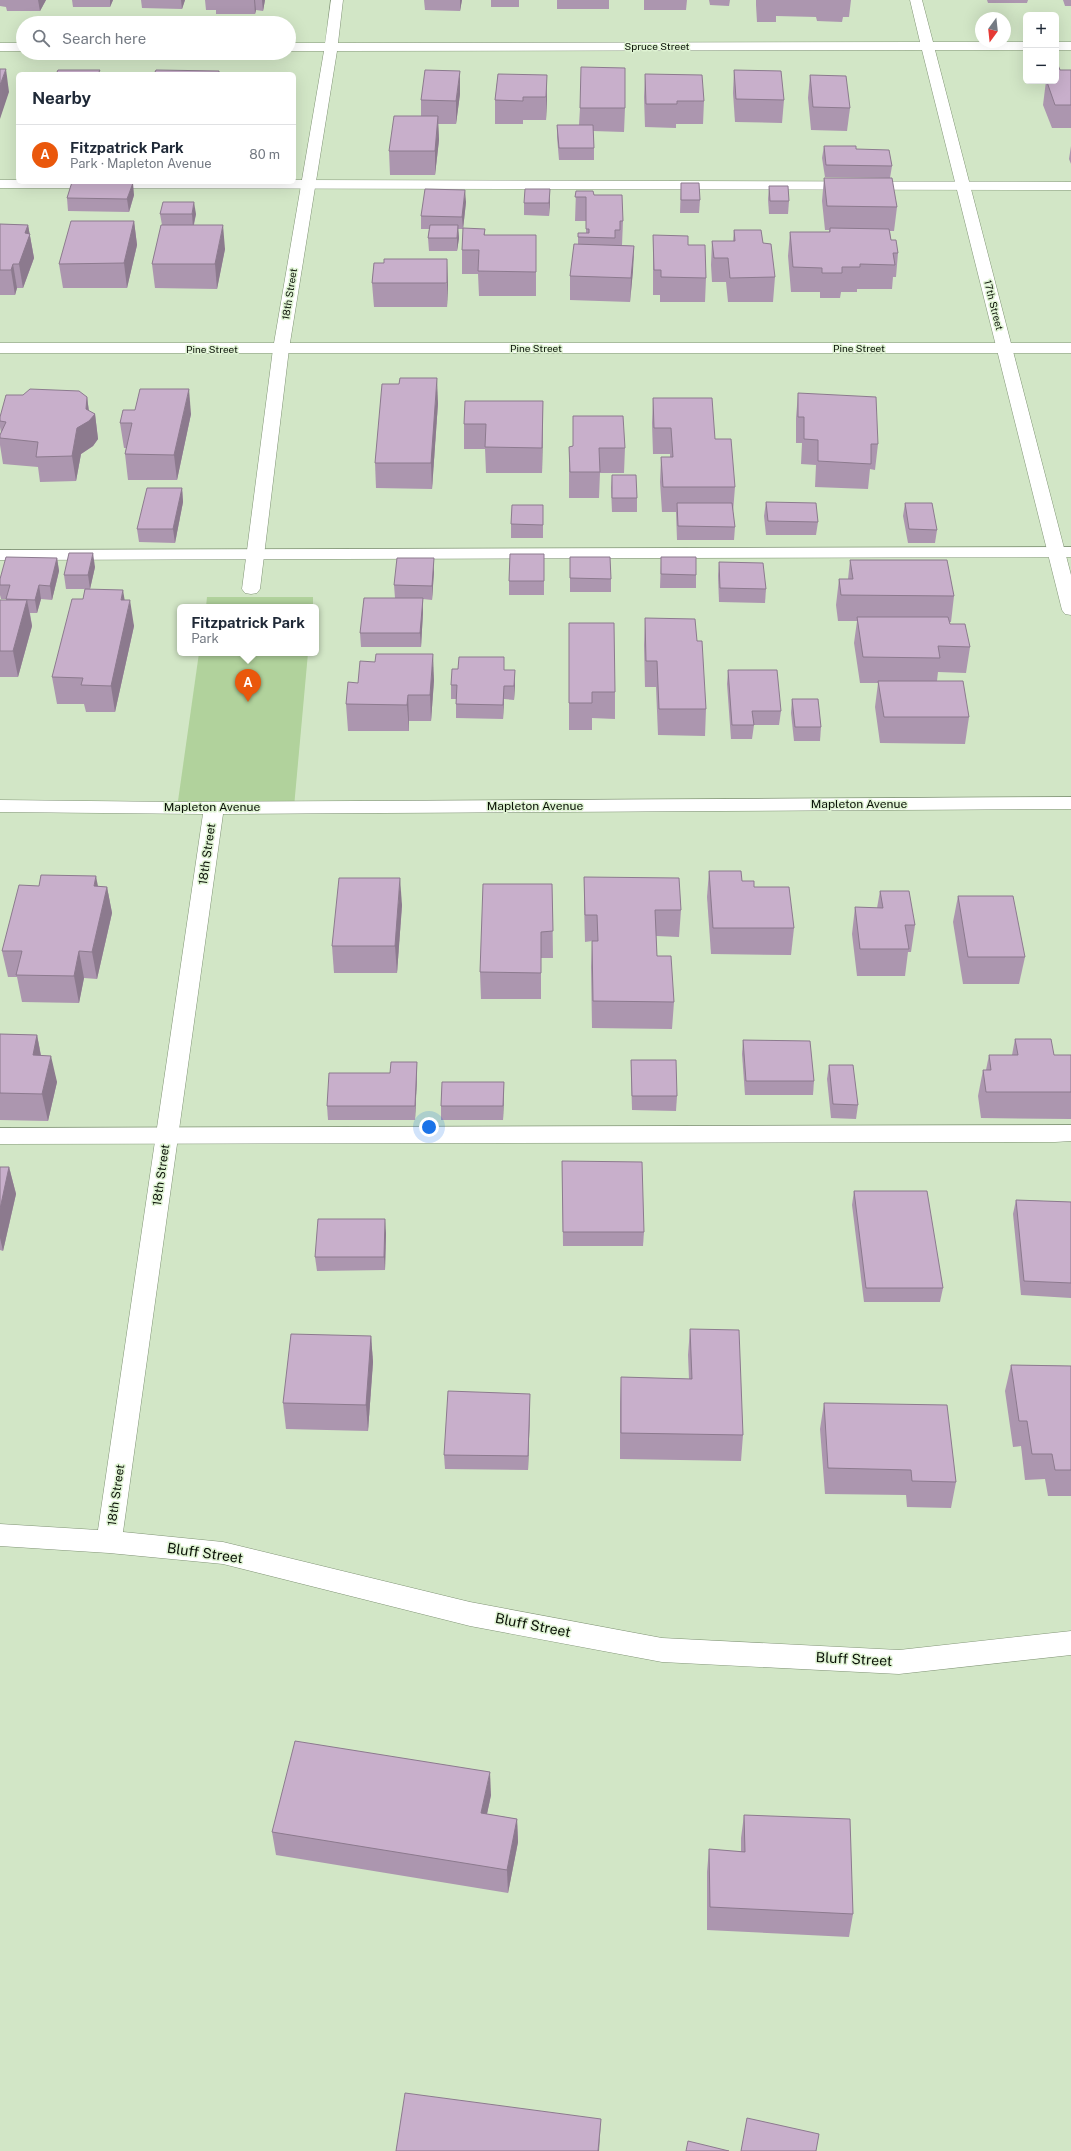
<!DOCTYPE html>
<meta charset="utf-8">
<style>
body{margin:0;font-family:"Public Sans",sans-serif;background:#f2f2f3;color:#1f2937}
.controls{position:absolute;right:12px;top:12px;display:grid;overflow:hidden;border-radius:6px;box-shadow:0 4px 16px #0002}
.controls button{width:36px;height:36px;display:grid;place-items:center;padding:0;border:0;border-bottom:1px solid #e0e1e3;background:#fff;color:#1f2937;font:20px sans-serif}
.compass{position:absolute;left:975px;top:12px;width:36px;height:36px;border-radius:50%;background:#fff;box-shadow:0 4px 16px #0002;rotate:195deg}
.you{position:absolute;left:429px;top:1127px;width:14px;height:14px;margin:-10px;border:3px solid #fff;border-radius:50%;background:#1a73e8;box-shadow:0 0 0 6px #1a73e833}
.badge{display:grid;place-items:center;width:26px;height:26px;border-radius:50%;background:#ea580c;color:#fff;font-size:13px;font-weight:700}
.pin{position:absolute;translate:-50% -33px;filter:drop-shadow(0 1px 2px #0008)}
.pin::after{content:'';position:absolute;top:21px;width:14px;height:12px;background:inherit;clip-path:polygon(0 0,100% 0,50% 100%)}
.popup{position:absolute;left:177px;top:604px;width:142px;height:52px;box-sizing:border-box;display:grid;place-content:center;border-radius:6px;background:#fff;filter:drop-shadow(0 1px 3px #0005);font-size:13px;white-space:nowrap;color:#747a83}
.popup b{font-size:15px;color:#1f2937}
.popup::after{content:'';position:absolute;left:50%;top:100%;margin-left:-8px;border:8px solid transparent;border-top-color:#fff}
.list{margin:0;padding:0;list-style:none}
h2{display:flex;justify-content:space-between;align-items:center;height:52px;margin:0;padding:0 16px;font-size:17px}
h2 small{font-size:13px;font-weight:400;color:#747a83}
.list li{display:grid;grid-template-columns:26px 1fr auto;gap:12px;align-items:center;box-sizing:border-box;height:60px;padding:0 16px;border-top:1px solid #e0e1e3}
.list b{display:block;font-size:15px;white-space:nowrap}
.list p{margin:0;font-size:13px;white-space:nowrap;color:#747a83}
.list em{font-size:13px;font-style:normal;color:#747a83}
.icon{flex:none;width:22px;height:22px;fill:none;stroke:currentColor;stroke-width:2;stroke-linecap:round;stroke-linejoin:round}
.map{position:relative;flex:none;width:1071px;height:2151px;overflow:hidden}
.search{position:absolute;background:#fff;box-shadow:0 4px 16px #0002;left:16px;top:16px;width:280px;height:44px;display:flex;align-items:center;gap:10px;box-sizing:border-box;padding:0 14px;border-radius:22px;color:#747a83;font-size:15px}
.panel{position:absolute;background:#fff;box-shadow:0 4px 16px #0002;left:16px;top:72px;width:280px;height:112px;border-radius:6px}
.map>svg:first-child{display:block}
.green{fill:#b1d29c}
.lines{fill:none;stroke-linecap:round;stroke-linejoin:round}
.service-casing{stroke:#819476;stroke-width:1}
.minor-casing{stroke:#819476;stroke-width:1}
.tertiary-casing{stroke:#819476;stroke-width:1}
.service{fill:#fff;fill-rule:evenodd}
.minor{fill:#fff;fill-rule:evenodd}
.tertiary{fill:#fff;fill-rule:evenodd}
.wall{fill:#ac96af}
.shaded-wall{fill:#8c7a8e}
.building{fill:#c8afcb;stroke:#8c7a8e}
.labels{text-anchor:middle;stroke-width:3;stroke-linejoin:round;paint-order:stroke}
.far-street-label{font-size:10px;fill:#0a1107;stroke:#dff3d3}
.street-label{font-size:12px;fill:#0a1107;stroke:#dff3d3}
.near-street-label{font-size:14px;fill:#0a1107;stroke:#dff3d3}
</style>
<div class="map">
<svg width="1071" height="2151" viewBox="0 0 1071 2151">
<rect width="100%" height="100%" fill="#d2e6c6"/>
<g class="green">
<path d="M207,597H313V607H206Z"/>
<path d="M199,653H308L294,807L177,808Z"/>
</g>
<g class="lines">
<g class="service-casing">
<g id="service">
<path d="M0,180H18V182H294V180L1071,182V190L0,188Z"/>
<path d="M1071,547V557L0,560V550Z"/>
<path d="M1071,1125V1141L1055,1142L0,1144V1128Z"/>
</g>
</g>
<g class="minor-casing">
<g id="minor">
<path d="M331,0H343L338,43L920,42L910,0H922L933,42H1026V50H935L1071,575V615L1065,614L1062,610L922,50L337,51L289,349L260,589L257,593L251,594L245,593L242,589L273,349L324,51H289V43H325Z"/>
<rect x="1056" y="42" width="15" height="8"/>
<rect x="0" y="43" width="23" height="8"/>
<path d="M1071,797V809L223,814L123,1532L223,1542L470,1602L662,1638L899,1650L1071,1631V1655L899,1674L662,1662L470,1626L223,1564L109,1553L0,1546V1524L98,1530L203,814L0,812V800L177,802Z"/>
</g>
</g>
<g class="tertiary-casing">
<rect id="tertiary" x="0" y="343" width="1071" height="10"/>
</g>
<use href="#service" class="service"/>
<use href="#minor" class="minor"/>
<use href="#tertiary" class="tertiary"/>
</g>
<g class="wall">
<path d="M0,0H46L40,11H7L6,7L0,6Z"/>
<path d="M72,0H113L110,7H73Z"/>
<path d="M141,0H185L182,9L142,8Z"/>
<path d="M205,0H265L263,11L256,10L255,14H216V10H206Z"/>
<path d="M424,0H462L460,11L425,10Z"/>
<rect x="491" y="0" width="28" height="7"/>
<rect x="557" y="0" width="52" height="9"/>
<path d="M644,0H687L686,10H644Z"/>
<path d="M709,0H730L729,6L710,5Z"/>
<path d="M756,0H851L849,17H843L842,22L817,21L816,17L776,16V22H757L756,5Z"/>
<path d="M987,0H1028L1027,3H988Z"/>
<path d="M1063,0H1071V6H1065Z"/>
<path d="M734,70L784,100L782,123L735,122L733,93Z"/>
<path d="M1060,70H1071V128H1052L1043,105L1046,81H1056Z"/>
<path d="M498,74L547,98L546,120H523V124H495V100Z"/>
<path d="M645,74L704,101L703,124H676V128L645,127L644,97Z"/>
<path d="M810,75L850,108L847,131L811,130L808,98Z"/>
<path d="M460,94L456,124H438L439,140L435,175H390L389,151L421,116V100Z"/>
<path d="M580,108H625L624,132L593,131L594,148V160H559L557,137V125H579Z"/>
<path d="M824,146L856,149L892,166L890,178L825,177L822,158Z"/>
<path d="M1071,146V164L1069,159Z"/>
<path d="M824,178L897,207L894,231H890L891,240L898,253L896,277H893L892,289H857V292H841L840,298H820V292H791L788,256L790,232H829V230H825L822,201Z"/>
<path d="M681,183L700,200L699,213H680Z"/>
<path d="M769,186L789,201L788,214H769L768,199Z"/>
<path d="M576,191L594,195L623,221L622,245H620L634,246L633,270L630,302L570,300V276L578,244V233H586V221H575Z"/>
<path d="M134,195L129,212L68,211L67,198Z"/>
<path d="M550,201L549,216L524,215V203Z"/>
<path d="M466,202L463,229H458L459,238L457,251H429L428,238L429,229H421V216Z"/>
<path d="M160,214H196L194,225L225,249L217,289L155,288L152,264L162,225Z"/>
<path d="M134,221L137,245L127,288H63L59,264Z"/>
<path d="M0,224L28,225L34,258L23,288H17L15,295H0Z"/>
<path d="M485,229V235H536V296H479L478,274H462V250Z"/>
<path d="M734,230L763,243L775,277L773,302H728L726,282H712L711,265L712,241H733Z"/>
<path d="M653,235L688,245L706,278L705,302H660V295H653Z"/>
<path d="M374,263L448,284L447,307H374L372,283Z"/>
<path d="M798,393L878,444L875,470L870,469L868,489L815,487L816,465L801,464L802,443H796V418Z"/>
<path d="M87,397L89,411L95,414L98,439L93,446L81,454L76,481L40,482L38,467L3,464L0,445V435L1,433L0,427V417Z"/>
<path d="M653,398L715,439L735,487L733,512L735,527L734,540H677L676,512H662L660,482L661,457H670V454H653L652,423Z"/>
<path d="M543,401L542,473H486L485,449H464V424Z"/>
<path d="M438,403L432,489L376,488L375,463Z"/>
<path d="M191,414L177,480H128L125,454L126,448H124L120,423Z"/>
<path d="M573,416L625,448L624,473H600L599,498H569V447L573,446Z"/>
<path d="M612,475L637,498V512H612L611,488Z"/>
<path d="M182,488L183,502L175,543L139,542L137,529Z"/>
<path d="M766,502L818,522L816,535H766L764,516Z"/>
<path d="M905,503L937,530L935,543H908L903,516Z"/>
<path d="M543,505V538H511V524Z"/>
<path d="M544,554V595H509V581Z"/>
<path d="M570,557L611,579V592H570Z"/>
<path d="M661,557L696,575V588H660Z"/>
<path d="M57,558L59,571L52,600L41,599L37,613H30L32,626L18,677H0V600H6V599H1L0,595V579Z"/>
<path d="M850,560L954,596L951,622H949L950,624L970,647L966,673L938,672L937,681L969,717L965,744L880,743L875,707L878,683H860L854,643L857,621H838L836,605L839,579H848Z"/>
<path d="M719,562L766,589L765,603L719,602L718,576Z"/>
<path d="M95,567L90,589L125,600L134,626L115,712H86L84,704H57L52,677L83,599L85,589H66L64,575Z"/>
<path d="M434,571L432,600L423,599V612L421,647H361L360,633L395,598L394,585Z"/>
<path d="M645,618L706,709L705,736L658,735L656,687H645L644,645Z"/>
<path d="M569,623L615,692V719L592,718V730H569Z"/>
<path d="M504,670L515,684L514,700L504,699L503,719L456,718V699H451V685Z"/>
<path d="M728,670L781,711L779,725H754L752,739H731L727,684Z"/>
<path d="M434,680L431,721H409V731H348L346,704L358,683Z"/>
<path d="M792,699L821,727L820,741H794L791,713Z"/>
<path d="M709,871L754,887L794,928L791,955L711,954L707,897Z"/>
<path d="M584,877L681,910L679,937L656,936L657,956L674,1002L672,1029L592,1028L591,967L592,941L585,942L584,904Z"/>
<path d="M552,884L553,958H541V999H481L480,972Z"/>
<path d="M98,886L107,887L112,913L97,979L84,978L79,1003L22,1002L17,977H8L2,951Z"/>
<path d="M880,891L915,925L911,952H908L905,976H857L852,934L855,907L877,908Z"/>
<path d="M958,896L1025,957L1019,984H963L953,922Z"/>
<path d="M402,905L397,973H334L332,946Z"/>
<path d="M0,1034L37,1035L41,1055L57,1082L48,1121L0,1120Z"/>
<path d="M1015,1039L1054,1055H1071V1119L981,1118L978,1096L983,1070H986L989,1055H1012Z"/>
<path d="M743,1040L814,1081L813,1095H745L742,1054Z"/>
<path d="M631,1060L677,1096L676,1111L632,1110L631,1074Z"/>
<path d="M417,1062V1076L415,1120H328L327,1106L390,1073Z"/>
<path d="M829,1065L858,1105L856,1119L831,1118L827,1079Z"/>
<path d="M504,1082L503,1120H441V1106Z"/>
<path d="M562,1161L644,1232L643,1246H563Z"/>
<path d="M0,1167H9L16,1194L3,1251L0,1250Z"/>
<path d="M854,1191L943,1288L940,1302H864L852,1205Z"/>
<path d="M1016,1200L1071,1202V1298L1021,1295L1013,1214Z"/>
<path d="M386,1233L385,1270L317,1271L315,1257Z"/>
<path d="M690,1329L743,1435L741,1461L620,1459V1403L621,1377L689,1379L688,1355Z"/>
<path d="M371,1336L373,1362L368,1431L286,1429L283,1403Z"/>
<path d="M1011,1365L1071,1366V1496H1048L1045,1479L1025,1480L1021,1446L1013,1447L1005,1391Z"/>
<path d="M824,1403L956,1482L951,1508L907,1507L906,1495L825,1494L820,1429Z"/>
<path d="M530,1407L528,1470L445,1469L444,1455Z"/>
<path d="M491,1795L487,1814L517,1819L518,1842L508,1893L276,1855L272,1832Z"/>
<path d="M744,1815L853,1914L849,1937L707,1930V1872L709,1849L741,1852V1838Z"/>
</g>
<g class="shaded-wall">
<path d="M38,0H46L40,11Z"/>
<path d="M110,0H113L110,7Z"/>
<path d="M181,0H185L182,9Z"/>
<path d="M254,0H255L256,10L255,14Z"/>
<path d="M262,0H265L263,11Z"/>
<path d="M460,0H462L460,11Z"/>
<path d="M6,69L9,92L0,119V85Z"/>
<path d="M460,71V94L456,124V101Z"/>
<path d="M547,75V98L546,120V97Z"/>
<path d="M438,116L439,140L435,175V151Z"/>
<path d="M133,183L134,195L129,212L127,199Z"/>
<path d="M550,189V201L549,216V203Z"/>
<path d="M465,190L466,202L463,229L462,217Z"/>
<path d="M194,202L196,214L193,227L192,214Z"/>
<path d="M134,221L137,245L127,288L124,263Z"/>
<path d="M28,225L34,258L23,288L19,264L25,233Z"/>
<path d="M223,225L225,249L217,289L215,264Z"/>
<path d="M458,225L459,238L457,251V238Z"/>
<path d="M634,246L633,270L630,302L631,278Z"/>
<path d="M447,259L448,284L447,307Z"/>
<path d="M13,264L17,288L15,295L11,270Z"/>
<path d="M437,378L438,403L432,489L431,463Z"/>
<path d="M189,389L191,414L177,480L174,455Z"/>
<path d="M87,397L90,420L95,414L98,439L93,446L81,454L76,481L72,456L77,428L86,409Z"/>
<path d="M543,401V426L542,473V448Z"/>
<path d="M182,488L183,502L175,543L173,529Z"/>
<path d="M93,553L95,567L90,589L88,575Z"/>
<path d="M57,558L59,571L52,600L50,586Z"/>
<path d="M434,558V571L432,600V586Z"/>
<path d="M39,585L41,599L37,613L35,600Z"/>
<path d="M123,590L127,614L130,600L134,626L115,712L111,686L121,600Z"/>
<path d="M423,598V612L421,647L420,633Z"/>
<path d="M27,600L32,626L18,677L13,651Z"/>
<path d="M433,654L434,680L431,721L430,695Z"/>
<path d="M515,670V684L514,700V686Z"/>
<path d="M504,686V699L503,719V705Z"/>
<path d="M408,695L409,721V731L407,705Z"/>
<path d="M96,876L101,902L94,886Z"/>
<path d="M400,878L402,905L397,973L395,946Z"/>
<path d="M107,887L112,913L97,979L92,952Z"/>
<path d="M79,951L84,978L79,1003L74,976Z"/>
<path d="M37,1035L42,1062L33,1055Z"/>
<path d="M51,1056L57,1082L48,1121L42,1094Z"/>
<path d="M417,1062V1076L415,1120V1106Z"/>
<path d="M504,1082V1096L503,1120V1106Z"/>
<path d="M9,1167L16,1194L3,1251L0,1238V1209Z"/>
<path d="M385,1219L386,1233L385,1270L384,1257Z"/>
<path d="M371,1336L373,1362L368,1431L366,1405Z"/>
<path d="M530,1394V1407L528,1470V1456Z"/>
<path d="M490,1772L491,1795L482,1837L481,1813Z"/>
<path d="M517,1819L518,1842L508,1893L507,1870Z"/>
<path d="M601,2119L599,2151H598Z"/>
</g>
<g class="building">
<path d="M1056,65H1058L1060,70H1071V105H1055L1047,82L1056,81Z"/>
<path d="M581,67L625,68V108H580Z"/>
<path d="M0,69H6L0,85Z"/>
<path d="M58,70H100L98,74H56Z"/>
<path d="M156,70L219,71V74H154Z"/>
<path d="M425,70L460,71L456,101L421,100Z"/>
<path d="M734,70L781,71L784,100L736,99Z"/>
<path d="M498,74L547,75L546,97H523V101L495,100Z"/>
<path d="M645,74L702,75L704,101H677V104H646Z"/>
<path d="M810,75L846,76L850,108L813,107Z"/>
<path d="M394,116H438L435,151H389Z"/>
<path d="M557,125H593L594,148H559Z"/>
<path d="M824,146H856V149L889,150L892,166L826,165Z"/>
<path d="M824,178H892L897,207L827,206Z"/>
<path d="M72,182H83L133,183L127,199L67,198Z"/>
<path d="M681,183H699L700,200H681Z"/>
<path d="M769,186H788L789,201H770Z"/>
<path d="M425,189L465,190L462,217L421,216Z"/>
<path d="M525,189H550L549,203H524Z"/>
<path d="M576,191H593L594,195H622L623,221H620V230H615V238L578,237V233H589V229H586V197H575Z"/>
<path d="M163,202H194L192,214H160Z"/>
<path d="M71,221H134L124,263L59,264Z"/>
<path d="M0,224L28,225L25,233L30,234L19,264H13L11,270H0Z"/>
<path d="M161,225H223L215,264H152Z"/>
<path d="M430,225H458L457,238H428Z"/>
<path d="M463,228L485,229L484,235H536V272L478,271L479,250H462Z"/>
<path d="M830,228L889,229L891,240H896L898,253H893L895,265L860,264V267H842V273H822V268L793,267L790,232H830Z"/>
<path d="M734,230H761L763,243L771,244L775,277L730,278L728,258H714L712,241H735Z"/>
<path d="M653,235L688,236V245H705L706,278L661,277V270H654Z"/>
<path d="M574,244L634,246L631,278L570,276Z"/>
<path d="M384,259H447V283H372L374,263H384Z"/>
<path d="M400,378H437L431,463H375L382,384H399Z"/>
<path d="M30,389L79,391L87,397L86,409L95,414L89,421L77,428L72,456L36,457L38,442L0,438V435L6,422L0,421V417L6,395H23Z"/>
<path d="M140,389H189L174,455L125,454L132,423H120L123,410H135Z"/>
<path d="M798,393L876,397L878,444H871V464L818,461V440L804,439V417H798Z"/>
<path d="M653,398H712L715,439H731L735,487H663L661,457H673L671,428H654Z"/>
<path d="M465,401H543L542,448L485,447L486,424H464Z"/>
<path d="M573,416H623L625,448H599L600,472H570L569,447L573,446Z"/>
<path d="M612,475H636L637,498H612Z"/>
<path d="M147,488H182L173,529H137Z"/>
<path d="M766,502L816,503L818,522L768,521Z"/>
<path d="M677,503H732L735,527L678,526Z"/>
<path d="M905,503H932L937,530L909,529Z"/>
<path d="M512,505H543V525L511,524Z"/>
<path d="M69,553H93L88,575H64Z"/>
<path d="M510,554H544V581H509Z"/>
<path d="M6,557L57,558L50,586L39,585L35,600L6,599L10,585H0V579Z"/>
<path d="M570,557H610L611,579L570,578Z"/>
<path d="M661,557H696V575L661,574Z"/>
<path d="M397,558H434L432,586L394,585Z"/>
<path d="M850,560H947L954,596L841,595L839,579H853Z"/>
<path d="M719,562L763,563L766,589L720,588Z"/>
<path d="M85,589L123,590L121,600H130L111,686L81,685L83,678L52,677L72,599H83Z"/>
<path d="M364,598H423L420,633H360Z"/>
<path d="M0,600H27L13,651H0Z"/>
<path d="M857,617H948L950,624H965L970,647L938,646L940,658L863,657Z"/>
<path d="M645,618L695,619L697,641H702L706,709H659L657,661H646Z"/>
<path d="M569,623H614L615,692H592V703H569Z"/>
<path d="M376,654H433L430,695H408L407,705L346,704L348,682L358,683L360,661L375,662Z"/>
<path d="M459,657H504V670H515L514,686H504L503,705L456,704L457,685H451L452,669H458Z"/>
<path d="M728,670H777L781,711H752L754,725H732Z"/>
<path d="M878,681H963L969,717H884Z"/>
<path d="M792,699H818L821,727H795Z"/>
<path d="M709,871H741L742,881H754V887H789L794,928H713Z"/>
<path d="M41,875L96,876L94,886L107,887L92,952L79,951L74,976L16,975L22,951H2L19,885L39,886Z"/>
<path d="M584,877L679,878L681,910H655L657,956H671L674,1002L593,1001L592,941H598L597,915H585Z"/>
<path d="M339,878H400L395,946H332Z"/>
<path d="M483,884H552L553,931L541,932V973L480,972Z"/>
<path d="M880,891H909L915,925H905L909,949H860L855,907L883,908Z"/>
<path d="M958,896H1013L1025,957H968Z"/>
<path d="M0,1034L37,1035L33,1055L51,1056L42,1094L0,1093Z"/>
<path d="M1015,1039H1051L1054,1055H1071V1092H986L983,1070H991L989,1055H1018Z"/>
<path d="M743,1040L810,1041L814,1081H746Z"/>
<path d="M631,1060H676L677,1096H632Z"/>
<path d="M391,1062H417L415,1106H327L329,1073H390Z"/>
<path d="M829,1065H853L858,1105L833,1104Z"/>
<path d="M442,1082H504L503,1106H441Z"/>
<path d="M562,1161L642,1162L644,1232H563Z"/>
<path d="M0,1167H9L0,1209Z"/>
<path d="M854,1191H927L943,1288H866Z"/>
<path d="M1016,1200L1071,1202V1283L1024,1281Z"/>
<path d="M318,1219H385L384,1257H315Z"/>
<path d="M690,1329L739,1330L743,1435L621,1433V1377L692,1379Z"/>
<path d="M291,1334L371,1336L366,1405L283,1403Z"/>
<path d="M1011,1365L1071,1366V1470H1055L1052,1454H1032L1027,1421H1019Z"/>
<path d="M448,1391L530,1394L528,1456L444,1455Z"/>
<path d="M824,1403L947,1405L956,1482L912,1481L911,1470L828,1468Z"/>
<path d="M295,1741L490,1772L481,1813L517,1819L507,1870L272,1832Z"/>
<path d="M744,1815L850,1819L853,1914L710,1907L709,1849L745,1852Z"/>
<path d="M405,2093L601,2119L598,2151H396Z"/>
<path d="M747,2118L819,2134L816,2151H741Z"/>
<path d="M688,2141L729,2151H686Z"/>
</g>
<g class="labels">
<g class="far-street-label">
<text x="657" y="50">Spruce Street</text>
<text transform="translate(289 294) rotate(-81)" y="4">18th Street</text>
<text transform="translate(994 305) rotate(76)" y="4">17th Street</text>
<text x="536" y="352">Pine Street</text>
<text x="859" y="352">Pine Street</text>
<text x="212" y="353">Pine Street</text>
</g>
<g class="street-label">
<text x="859" y="808">Mapleton Avenue</text>
<text x="535" y="810">Mapleton Avenue</text>
<text x="212" y="811">Mapleton Avenue</text>
<text transform="translate(207 854) rotate(-82)" y="4">18th Street</text>
<text transform="translate(161 1175) rotate(-82)" y="4">18th Street</text>
<text transform="translate(116 1495) rotate(-82)" y="4">18th Street</text>
</g>
<g class="near-street-label">
<text transform="translate(205 1553) rotate(8)" y="5">Bluff Street</text>
<text transform="translate(533 1625) rotate(11)" y="5">Bluff Street</text>
<text transform="translate(854 1659) rotate(3)" y="5">Bluff Street</text>
</g>
</g>
</svg>
<div class="controls">
<button>+</button>
<button>−</button>
</div>
<svg class="compass" viewBox="-18 -18 36 36"><path d="M0-13l5 13h-10z" fill="#e53935"/><path d="M0 13l5-13h-10z" fill="#747a83"/></svg>
<div class="you"></div>
<div class="pin badge" style="left:248px;top:702px">A</div>
<div class="popup"><b>Fitzpatrick Park</b>Park</div>
<div class="search"><svg class="icon" aria-label="search" viewBox="0 0 24 24"><circle cx="10" cy="10" r="6"/><path d="M15 15l6 6"/></svg>Search here</div>
<section class="panel">
<h2>Nearby<small></small></h2>
<ul class="list">
<li><span class="badge">A</span><div><b>Fitzpatrick Park</b><p>Park · Mapleton Avenue</p></div><em>80 m</em></li>
</ul>
</section>
</div>
